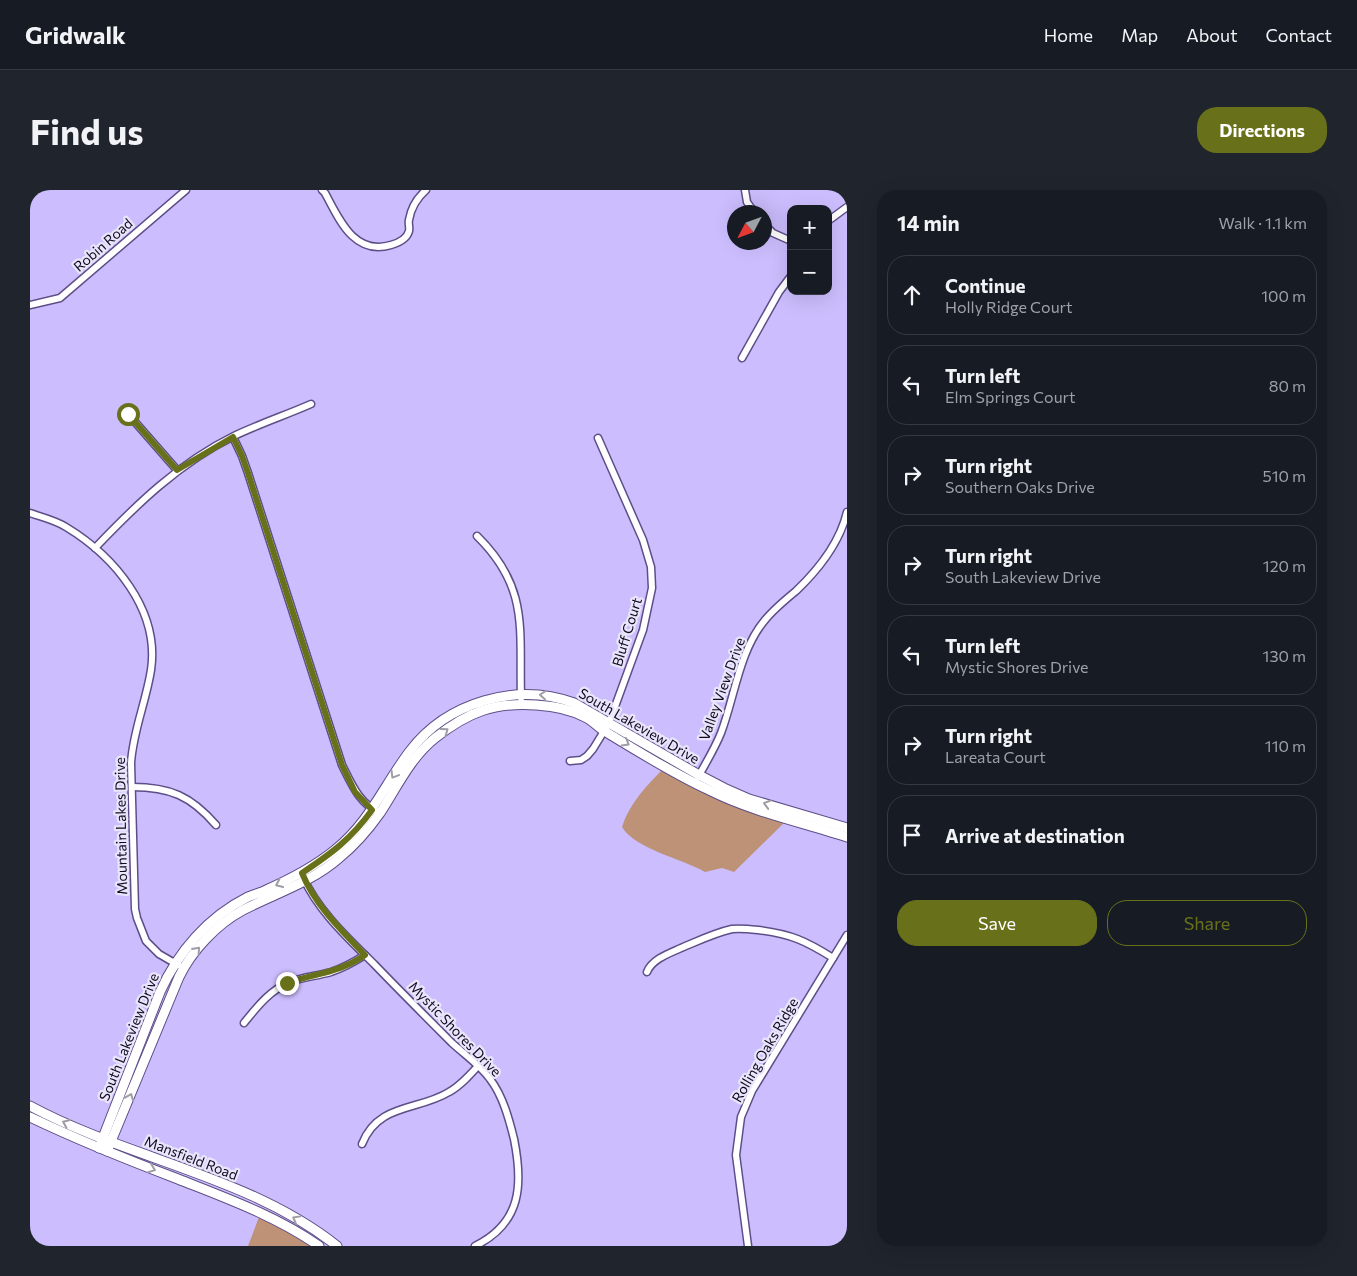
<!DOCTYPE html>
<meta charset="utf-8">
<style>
body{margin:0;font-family:Commissioner,sans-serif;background:#20242c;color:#f1f3f6}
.controls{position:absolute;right:15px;top:15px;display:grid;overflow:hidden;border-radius:10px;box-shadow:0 5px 20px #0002}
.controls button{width:45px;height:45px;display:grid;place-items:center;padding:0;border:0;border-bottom:1px solid #363941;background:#171b24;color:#f1f3f6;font:25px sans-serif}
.compass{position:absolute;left:697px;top:15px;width:45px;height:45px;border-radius:50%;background:#171b24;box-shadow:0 5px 20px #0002;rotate:229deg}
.stop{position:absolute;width:15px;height:15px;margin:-11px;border:4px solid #687119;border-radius:50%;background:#fff}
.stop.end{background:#687119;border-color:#fff;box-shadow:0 1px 5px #0008}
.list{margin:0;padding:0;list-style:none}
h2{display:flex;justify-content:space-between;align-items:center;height:65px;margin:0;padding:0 20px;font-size:21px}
h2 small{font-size:16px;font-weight:400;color:#9ea1a6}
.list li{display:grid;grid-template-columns:32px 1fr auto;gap:15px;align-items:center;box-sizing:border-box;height:80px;margin:0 10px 10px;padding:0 10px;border:1px solid #363941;border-radius:20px}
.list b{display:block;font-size:19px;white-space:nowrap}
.list p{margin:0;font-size:16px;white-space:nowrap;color:#9ea1a6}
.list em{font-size:16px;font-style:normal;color:#9ea1a6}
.actions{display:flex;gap:10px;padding:15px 20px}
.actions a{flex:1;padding:11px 0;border:1px solid #687119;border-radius:20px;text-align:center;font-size:18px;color:#687119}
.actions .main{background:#687119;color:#fff}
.icon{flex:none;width:28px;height:28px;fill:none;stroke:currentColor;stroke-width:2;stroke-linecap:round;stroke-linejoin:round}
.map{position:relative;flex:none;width:817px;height:1056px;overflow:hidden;border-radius:20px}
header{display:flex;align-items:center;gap:30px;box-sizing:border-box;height:70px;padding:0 25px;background:#171b24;border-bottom:1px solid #363941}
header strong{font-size:24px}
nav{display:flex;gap:28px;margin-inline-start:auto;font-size:18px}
.intro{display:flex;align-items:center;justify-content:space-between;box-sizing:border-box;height:120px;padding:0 30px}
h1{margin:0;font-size:35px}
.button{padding:12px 22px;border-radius:20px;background:#687119;color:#fff;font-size:18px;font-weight:700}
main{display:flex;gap:30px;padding:0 30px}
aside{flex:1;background:#171b24;border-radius:20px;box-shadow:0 5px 20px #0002}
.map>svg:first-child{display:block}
.green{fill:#bd9276}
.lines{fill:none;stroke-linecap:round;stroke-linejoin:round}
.street-casing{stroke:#5e4e87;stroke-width:9}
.secondary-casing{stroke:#5e4e87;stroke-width:11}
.street{stroke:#fff;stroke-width:6}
.secondary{stroke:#fff;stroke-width:9}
.oneway{stroke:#9f9da5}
.route{stroke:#687119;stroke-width:6}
.labels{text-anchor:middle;stroke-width:4.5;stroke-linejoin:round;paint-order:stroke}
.street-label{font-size:14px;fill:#10091f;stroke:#e9e5fa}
</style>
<header>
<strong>Gridwalk</strong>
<nav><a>Home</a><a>Map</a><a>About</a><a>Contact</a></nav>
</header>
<div class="intro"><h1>Find us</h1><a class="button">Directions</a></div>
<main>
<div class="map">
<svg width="817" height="1056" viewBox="0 0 817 1056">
<rect width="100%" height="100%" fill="#ccbdfe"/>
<g class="green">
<path d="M634,578L699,613L729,625L755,632L704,682L692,678L675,682C653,669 605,659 592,637C599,614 617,595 634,578Z"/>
<path d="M229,1027L275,1048L285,1056H218Z"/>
</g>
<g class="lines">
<g class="street-casing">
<g id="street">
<path d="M292,0L295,3C309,29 324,66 361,55C368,53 377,49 379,41C380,38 378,33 379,30C381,18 387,8 396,0"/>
<path d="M715,0L717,12L724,22"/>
<path d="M798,31L817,17"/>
<path d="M734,34L743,43L761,51"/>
<path d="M0,115L30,108L156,0"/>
<path d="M712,168L749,102L761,86"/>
<path d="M98,224L147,280"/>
<path d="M203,247L212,266L218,283L312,575C322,595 329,613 350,623"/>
<path d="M0,323C11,327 25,330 36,337C84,366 130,420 121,480C116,512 103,541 101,573L105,719L107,728L116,751L129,764L148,775"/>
<path d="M447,346C500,398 489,440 491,508"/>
<path d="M65,358C106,315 149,273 204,246C229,234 256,225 281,214"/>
<path d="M540,571L551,570L557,566L563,559L579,533L613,440L622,398L621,377L613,350L568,248"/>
<path d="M668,587C676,573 685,558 691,543C705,506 709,461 735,430C744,419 755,410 766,401C788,380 810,352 817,322"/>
<path d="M102,597C140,597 161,606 186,635"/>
<path d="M273,687C288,721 319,749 345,775C370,801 396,827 422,853C435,865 450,875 460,889C473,906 479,929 484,949C493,994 492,1033 445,1056"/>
<path d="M617,782C622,769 640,763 651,758C668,751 684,743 702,739C710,738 719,739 728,740C761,744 776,751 803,768"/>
<path d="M214,833C227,817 240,800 260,792C273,787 287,786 301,782C313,778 324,772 335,765"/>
<path d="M332,954C348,913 388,921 419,902C430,896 439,886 448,876"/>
<path d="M718,1056L706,965L711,927L722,901L817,745"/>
</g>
</g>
<g class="secondary-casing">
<g id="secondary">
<path d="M0,916C98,969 219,986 307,1056"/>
<path d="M0,927C48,950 98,970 148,989C196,1008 246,1026 289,1056"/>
<path d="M69,958L130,802C148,762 178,727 218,707C224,704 231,703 236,700C261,689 284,677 305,660C340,632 354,595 380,561C417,512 487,492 544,513L669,585L694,598L719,609L817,638"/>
<path d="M77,961L149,787C162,760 187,734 213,720C246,703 280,693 309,668C325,655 338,640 350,623C367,597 380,568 405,548C438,522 464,512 506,515C523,516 541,519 557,528C564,532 569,538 576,542C609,562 644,584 679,600C723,622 771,632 817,647"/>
</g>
</g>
<use href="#street" class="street"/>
<use href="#secondary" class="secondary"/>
</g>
<defs><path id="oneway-chevron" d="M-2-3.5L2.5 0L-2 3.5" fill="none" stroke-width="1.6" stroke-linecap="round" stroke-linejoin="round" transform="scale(1.25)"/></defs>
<g class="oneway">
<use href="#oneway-chevron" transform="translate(513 505) rotate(-175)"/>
<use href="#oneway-chevron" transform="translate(415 541) rotate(-36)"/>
<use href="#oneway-chevron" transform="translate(596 553) rotate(30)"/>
<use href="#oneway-chevron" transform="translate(364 585) rotate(121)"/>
<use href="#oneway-chevron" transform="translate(737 614) rotate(-164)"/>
<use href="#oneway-chevron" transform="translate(249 694) rotate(155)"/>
<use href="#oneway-chevron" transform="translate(167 760) rotate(-48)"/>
<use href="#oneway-chevron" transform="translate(100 907) rotate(-68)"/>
<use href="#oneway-chevron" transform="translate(36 933) rotate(-156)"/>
<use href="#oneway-chevron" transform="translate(122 979) rotate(21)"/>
<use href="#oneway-chevron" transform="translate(266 1029) rotate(-151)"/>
</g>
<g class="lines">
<path class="route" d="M98,224L147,280L203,247L212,266L218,283L312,575L325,602L342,620C321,649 302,663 272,683C285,715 311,740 335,765C309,783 286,783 257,793"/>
</g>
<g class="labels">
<g class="street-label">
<text transform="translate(73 55) rotate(-41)" y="5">Robin Road</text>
<text transform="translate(597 442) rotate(-73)" y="5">Bluff Court</text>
<text transform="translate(692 499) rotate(-70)" y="5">Valley View Drive</text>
<text transform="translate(609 536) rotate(30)" y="5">South Lakeview Drive</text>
<text transform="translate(91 636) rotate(-91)" y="5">Mountain Lakes Drive</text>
<text transform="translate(425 839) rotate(46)" y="5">Mystic Shores Drive</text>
<text transform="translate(99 847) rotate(-68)" y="5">South Lakeview Drive</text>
<text transform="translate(735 860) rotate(-60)" y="5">Rolling Oaks Ridge</text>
<text transform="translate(161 968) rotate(21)" y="5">Mansfield Road</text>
</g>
</g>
</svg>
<div class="controls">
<button>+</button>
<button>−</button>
</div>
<svg class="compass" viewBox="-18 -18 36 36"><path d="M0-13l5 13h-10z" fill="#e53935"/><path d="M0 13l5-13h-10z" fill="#9ea1a6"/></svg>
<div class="stop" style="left:98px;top:224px"></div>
<div class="stop end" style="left:257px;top:793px"></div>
</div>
<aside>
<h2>14 min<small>Walk · 1.1 km</small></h2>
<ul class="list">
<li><svg class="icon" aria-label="ahead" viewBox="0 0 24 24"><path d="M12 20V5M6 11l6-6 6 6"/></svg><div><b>Continue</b><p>Holly Ridge Court</p></div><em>100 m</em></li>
<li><svg class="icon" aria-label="left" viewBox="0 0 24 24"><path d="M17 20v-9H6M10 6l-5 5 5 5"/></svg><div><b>Turn left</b><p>Elm Springs Court</p></div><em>80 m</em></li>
<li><svg class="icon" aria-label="right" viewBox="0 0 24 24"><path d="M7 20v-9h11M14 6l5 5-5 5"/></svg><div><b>Turn right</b><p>Southern Oaks Drive</p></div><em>510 m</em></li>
<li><svg class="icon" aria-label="right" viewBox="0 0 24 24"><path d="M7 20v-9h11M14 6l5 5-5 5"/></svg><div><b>Turn right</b><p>South Lakeview Drive</p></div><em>120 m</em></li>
<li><svg class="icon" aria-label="left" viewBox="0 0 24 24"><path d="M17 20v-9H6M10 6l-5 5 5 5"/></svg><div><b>Turn left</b><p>Mystic Shores Drive</p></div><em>130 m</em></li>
<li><svg class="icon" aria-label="right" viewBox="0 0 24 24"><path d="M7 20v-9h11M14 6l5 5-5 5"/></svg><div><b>Turn right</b><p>Lareata Court</p></div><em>110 m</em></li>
<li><svg class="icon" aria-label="arrive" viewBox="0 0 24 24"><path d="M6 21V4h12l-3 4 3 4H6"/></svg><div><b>Arrive at destination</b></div></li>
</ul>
<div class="actions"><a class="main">Save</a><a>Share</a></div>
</aside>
</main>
